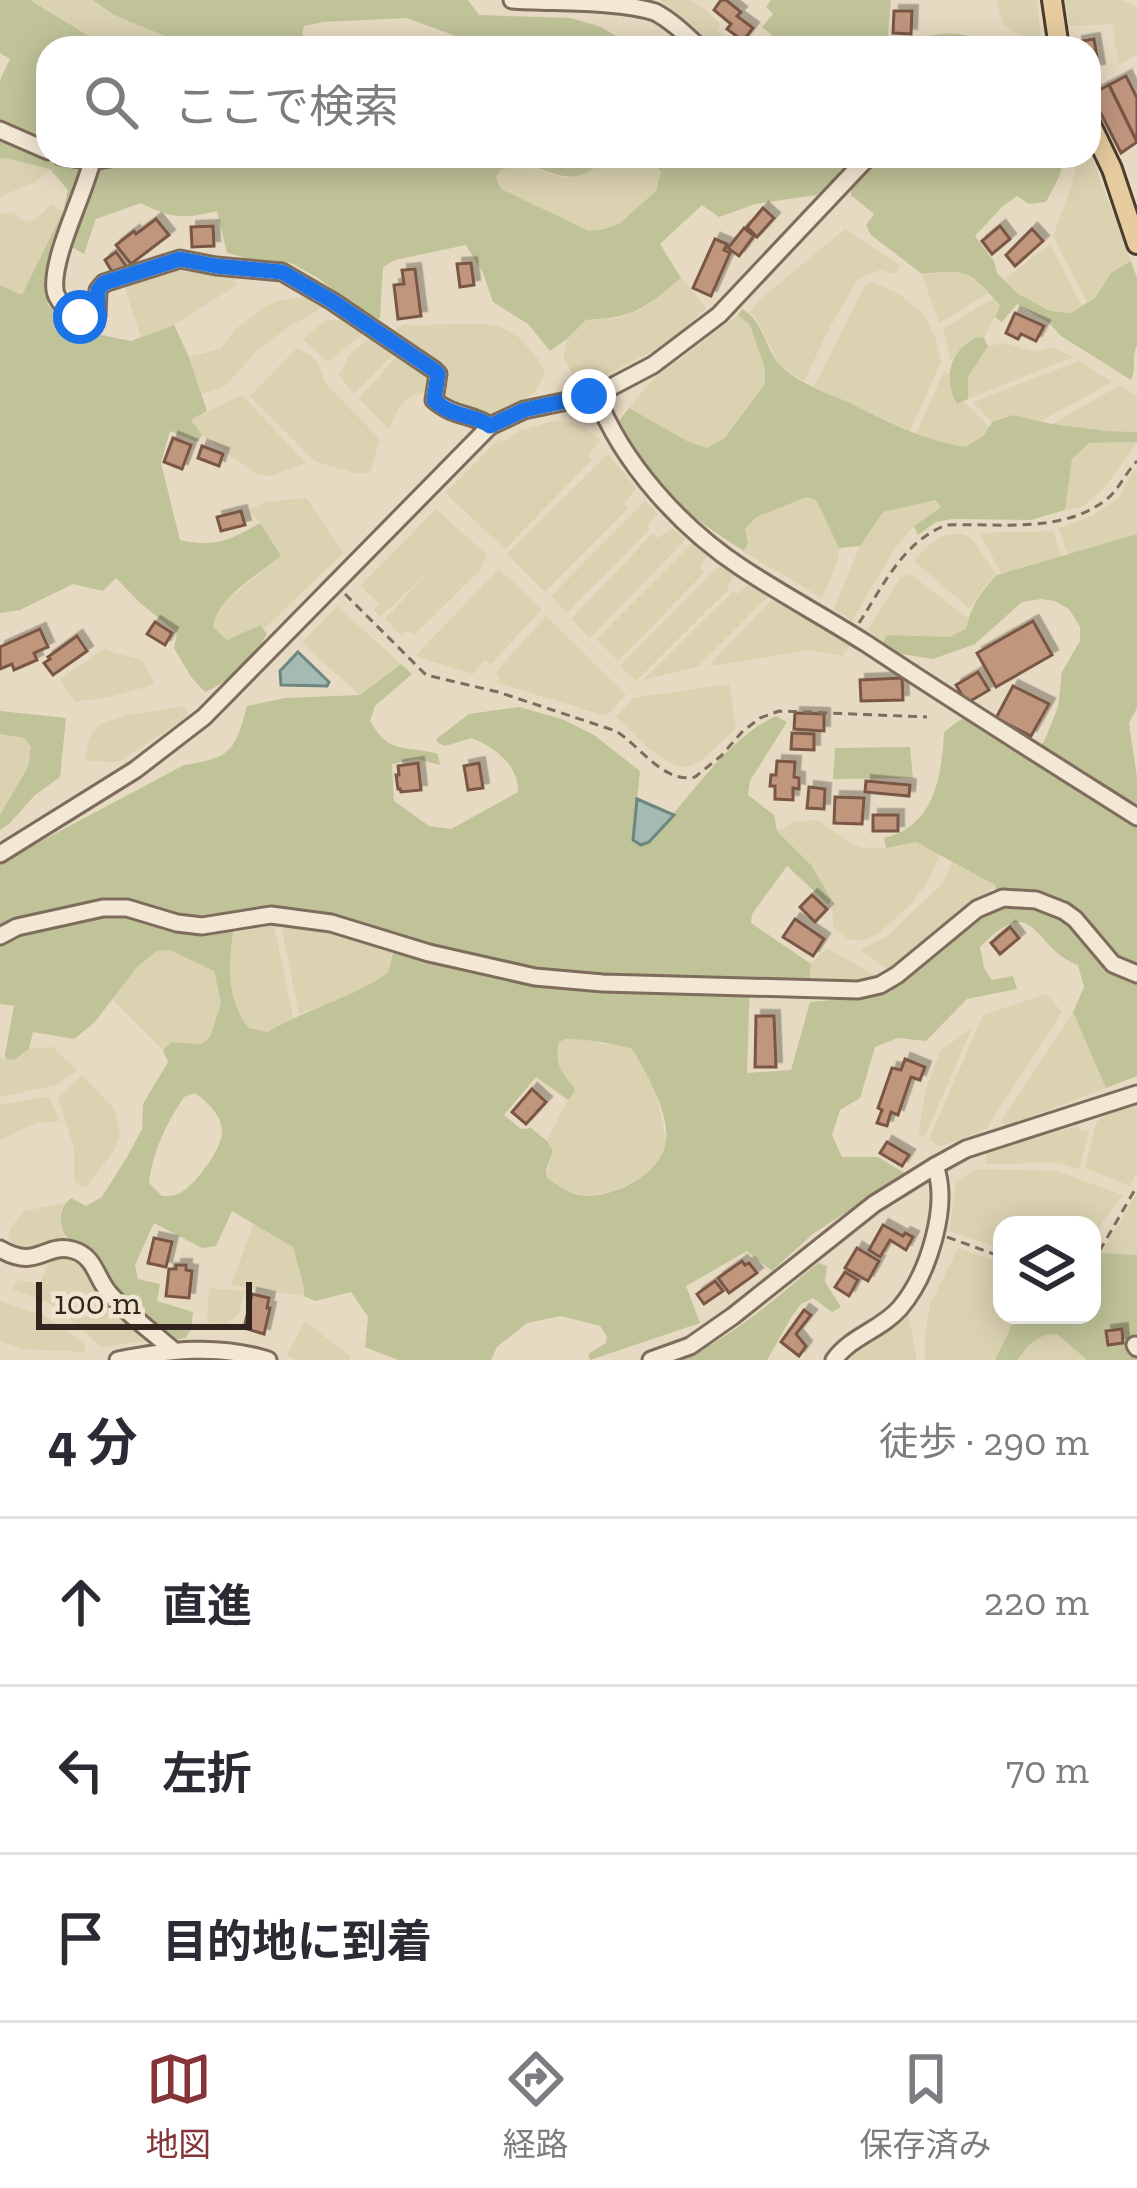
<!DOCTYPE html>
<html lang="ja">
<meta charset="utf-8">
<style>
body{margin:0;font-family:"Zilla Slab","Noto Sans JP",serif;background:#f7f7f7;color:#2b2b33}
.controls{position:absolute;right:36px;bottom:36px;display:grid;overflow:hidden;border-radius:24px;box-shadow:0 6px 30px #0003}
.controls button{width:108px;height:108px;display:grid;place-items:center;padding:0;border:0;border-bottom:3px solid #e1e1e2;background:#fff;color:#2b2b33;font:60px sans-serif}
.scale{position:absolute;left:36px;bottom:30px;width:216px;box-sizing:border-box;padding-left:12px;border:6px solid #30261e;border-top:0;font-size:33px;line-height:42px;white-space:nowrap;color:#30261e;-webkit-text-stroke:9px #efe5d0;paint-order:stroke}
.stop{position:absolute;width:36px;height:36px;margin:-27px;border:9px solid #1a73e8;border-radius:50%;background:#fff}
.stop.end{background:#1a73e8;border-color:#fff;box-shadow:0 3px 12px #0008}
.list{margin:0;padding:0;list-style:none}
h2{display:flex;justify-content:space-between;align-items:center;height:156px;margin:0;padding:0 48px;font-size:51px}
h2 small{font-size:39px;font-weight:400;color:#7c7c81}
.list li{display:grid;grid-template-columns:78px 1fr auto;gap:36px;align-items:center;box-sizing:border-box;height:168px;padding:0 48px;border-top:3px solid #e1e1e2}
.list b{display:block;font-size:45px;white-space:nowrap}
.list em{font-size:39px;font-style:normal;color:#7c7c81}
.icon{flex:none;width:66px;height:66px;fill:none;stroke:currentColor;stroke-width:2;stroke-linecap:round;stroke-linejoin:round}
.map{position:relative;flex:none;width:1137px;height:1360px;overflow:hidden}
.search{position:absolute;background:#fff;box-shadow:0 6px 30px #0003;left:36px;right:36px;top:36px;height:132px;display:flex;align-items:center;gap:30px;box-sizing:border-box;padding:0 42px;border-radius:36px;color:#7c7c81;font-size:45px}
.sheet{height:660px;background:#fff}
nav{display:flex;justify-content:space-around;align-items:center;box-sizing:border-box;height:168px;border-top:3px solid #e1e1e2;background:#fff;font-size:33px;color:#7c7c81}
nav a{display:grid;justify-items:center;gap:6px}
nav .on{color:#853438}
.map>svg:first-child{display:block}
.farmland{fill:#dbd2b1}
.green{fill:#c0c398;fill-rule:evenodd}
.water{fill:#a4bab2;stroke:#6c877f;stroke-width:3}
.building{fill:#c0967d;stroke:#7a5745;stroke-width:3;filter:url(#shadow)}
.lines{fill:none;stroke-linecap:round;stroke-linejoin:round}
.minor-casing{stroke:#7e6c5c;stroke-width:21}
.major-casing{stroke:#4c3c2f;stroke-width:24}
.path{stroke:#7e6c5c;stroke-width:3;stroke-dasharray:9 6;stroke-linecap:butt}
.minor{stroke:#f3e8d4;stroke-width:15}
.major{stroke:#e6cc9e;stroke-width:18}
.route{stroke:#1a73e8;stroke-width:15}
</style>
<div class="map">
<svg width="1137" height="1360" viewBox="0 0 1137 1360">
<defs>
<filter id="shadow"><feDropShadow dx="5.5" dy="-5.5" stdDeviation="0" flood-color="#0004"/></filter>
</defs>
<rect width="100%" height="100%" fill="#e7dac2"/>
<g class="farmland">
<path d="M30,0H93L114,15L194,48L105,46Z"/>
<path d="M660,0H689L703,8L721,25L717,30L731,41L726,48H716Z"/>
<path d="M996,0H1037L1041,38H1023L1003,24Z"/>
<path d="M1065,0H1121L1137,7V54L1119,65L1112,24L1069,26Z"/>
<path d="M1089,150L1131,261L1111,273L1096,297L1087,302L1053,236L1070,190L1078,158L1089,156Z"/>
<path d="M607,156H642L661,171L656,191L620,223L605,229L589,231L515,197L500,189L496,179L501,170L521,165L566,178L597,167Z"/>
<path d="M4,158L50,169L37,181L0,197V159Z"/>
<path d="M51,205L64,212L22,296L0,285V213L13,212L21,220L33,221Z"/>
<path d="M845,229L901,266L895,274L880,270L858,279L829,329L804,381L781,367L755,316L749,313L758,301Z"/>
<path d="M1050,244L1082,306L1071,313L1050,311L1018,295L1004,280Z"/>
<path d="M167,269L234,278L237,285L174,325L141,337L125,288Z"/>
<path d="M961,271L976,280L989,293L939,323L922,275Z"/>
<path d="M681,278L706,308L681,332L655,350L580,388L564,359L565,347L568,338L586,320L620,318L644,308Z"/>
<path d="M871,282L897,293L923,313L935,337L941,362L910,431L814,387L865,285Z"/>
<path d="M306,297L321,303L323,307L290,326L258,350L225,386L202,394L189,357L220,349L236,329L265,306L282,300Z"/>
<path d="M994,298L1000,305L984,338L976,337L966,342L951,361L943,329Z"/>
<path d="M738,315L750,325L765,369V383L725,438L707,448L687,441L629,408L651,381Z"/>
<path d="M327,320H340L365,332L328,362L302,339Z"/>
<path d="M490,324L505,329L520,338L538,359L545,372L535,393L490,417L477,415L445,401L442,389L391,333L401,325Z"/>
<path d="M372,336L394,354L354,394L339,375L350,354Z"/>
<path d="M1005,343L1036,352L1051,347L1073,357L968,399V377L979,359L988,346Z"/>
<path d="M297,348L312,356L320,367L325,383L380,439L370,473H355L316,462L250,396Z"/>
<path d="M398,355L432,374L429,391L409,397L399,407L389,429L359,398Z"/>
<path d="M1079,361L1112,382L1041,421L1013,415L992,422L973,402Z"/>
<path d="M944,371L950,375L949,385L956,404L964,402L989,427L984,435L966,448L946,445L916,434Z"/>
<path d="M1120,385L1137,397V432L1106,431L1052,424Z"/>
<path d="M242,395L306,463L270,476L255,473L202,435L191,420Z"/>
<path d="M553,421L572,423L586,429L601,440L588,455L592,460L505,549L445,493L499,439L504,442L519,431Z"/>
<path d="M1137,442L1105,487L1082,507L1065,510L1072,459L1089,443Z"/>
<path d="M608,454L636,488L624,504L628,509L545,592L507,554Z"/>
<path d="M1137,470V535L1068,556L1059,528L1094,515L1119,497L1133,471Z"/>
<path d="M807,497L816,500L839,548L838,560L822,598L744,552L748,543L745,529L756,517Z"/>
<path d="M307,498L343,553L263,630L259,626L227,640L213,627V620L221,605L281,556L260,523L248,510L265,502Z"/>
<path d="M936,499L941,507L914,526L895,548L852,621L834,609L860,546L883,512Z"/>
<path d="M645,501L658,514L648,525L650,529L567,613L551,596Z"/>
<path d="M436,509L487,555L480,570L414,635L407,630L402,636L385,619L434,567L380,617L374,610L379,603L360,586Z"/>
<path d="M672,528L686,539L590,638L571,619L653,533L658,538Z"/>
<path d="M1053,531L1062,558L1002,574L979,533Z"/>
<path d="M953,534H964L973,540L997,575L981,590L970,609L914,561L930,544L942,536Z"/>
<path d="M692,543L707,556L700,567L704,573L618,661L596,639Z"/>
<path d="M720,565L735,575L727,586L729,589L636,681L620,666Z"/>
<path d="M499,569L542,609L491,664L485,660L473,674L415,656Z"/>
<path d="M910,574L968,618L966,630L948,638L888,635L883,642L868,630L900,578Z"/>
<path d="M751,582L768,597L699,666L643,680L733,591L738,594Z"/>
<path d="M772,600L851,645L842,656L810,650L714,666L712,662Z"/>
<path d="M337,606L401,664L360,695L302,643Z"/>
<path d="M546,616L626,695L606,716L495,682L500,678L496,672Z"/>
<path d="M105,648L108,651L142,660L155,684L114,696L75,702L60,679Z"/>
<path d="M729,684L736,728L701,761L687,767L676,766L648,748L616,717L633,698Z"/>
<path d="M184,706L188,713L184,719L118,762L85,761L89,738L100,724L128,715Z"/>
<path d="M0,734L24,738L31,747L28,767L0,815Z"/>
<path d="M817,820L854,845L864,848H886L916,842L940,855L928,881L911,904L878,934L862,941L848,939L833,927L832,899L811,865L777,831L795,822Z"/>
<path d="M952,862L996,885L889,970L860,950L886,937L944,882Z"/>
<path d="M274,925L293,1017L268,1032L247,1028L238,1014L231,992L228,966L234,933Z"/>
<path d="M298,928L327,931L392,951L388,974L364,990L299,1014L282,929Z"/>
<path d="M827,948L875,975L866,981L806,984L810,976L811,964Z"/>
<path d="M170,949L214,971L221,1003L210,1038L202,1044L171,1042L163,1050L111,998L137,967L157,951Z"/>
<path d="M1046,994L1062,1012L986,1129L939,1147L929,1139L983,1015Z"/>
<path d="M1073,1012L1106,1088L1006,1126L1002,1120Z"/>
<path d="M972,1028L924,1138L918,1134L926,1090L940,1051Z"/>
<path d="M566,1039H590L602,1044H617L632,1049L656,1092L667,1143L658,1161L638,1180L610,1192L588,1196L564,1190L546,1177L553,1151L547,1141L568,1100L574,1093V1087L560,1072L556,1055L559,1042Z"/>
<path d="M52,1047L77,1070L56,1085L0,1097V1058L14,1060L29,1049Z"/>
<path d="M82,1075L115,1110L120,1134L115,1149L86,1187L74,1182V1149L58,1097Z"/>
<path d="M49,1096L60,1121L36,1123L0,1140V1105Z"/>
<path d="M1137,1105V1172L1130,1186L1085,1168L1097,1121L1107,1115Z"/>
<path d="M1077,1126L1080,1131H1089L1079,1169L1059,1163L985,1164L987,1153Z"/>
<path d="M975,1169L1056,1171L1123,1195L1101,1224L1092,1246V1225H1002V1249L949,1231L956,1182Z"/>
<path d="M1137,1193V1255L1101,1253Z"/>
<path d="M64,1203L60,1212L61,1229L66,1238L31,1251L12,1244L8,1236L12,1226L24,1211Z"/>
<path d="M254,1223L293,1247L305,1287L304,1296L231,1285Z"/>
<path d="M958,1248L1002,1263V1315H1022L1011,1327L995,1360H925V1333L930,1305Z"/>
<path d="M63,1257L83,1266L99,1291L148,1341L101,1347L65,1314L49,1303L13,1289L18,1280L40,1284L48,1263Z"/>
<path d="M209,1288L245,1291L238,1315L226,1324L207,1323Z"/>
<path d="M0,1301L44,1316L63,1328L85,1345L84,1352L24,1349L0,1341Z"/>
<path d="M908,1312L917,1360H842L843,1357Z"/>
<path d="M305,1321L351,1357L349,1360H296L287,1355Z"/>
<path d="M1045,1334H1057L1087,1360H1018L1028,1344Z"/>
</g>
<g class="green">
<path d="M0,0H30L105,46L118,48H48V156H607C563,203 547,152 501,170L496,178L501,189L589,231L605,229L620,223L656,191L661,171L642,156H860L830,187L816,195L756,204L719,217L702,205L660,244L681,278C643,309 637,317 586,320L568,338L550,351L528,324L493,302L483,273L466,245L395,260L383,267L380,319L362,312L318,278L291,263L254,260L227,253L217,211C184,219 172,219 141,203L96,219L84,254L68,245L57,251L45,277L48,305L64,323L101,335L131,341L174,325L189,357L207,411L191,420L202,435L198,442L170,431L161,463L180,540C216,548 229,540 260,523L281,556C258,575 217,597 213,627L227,640L260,625L267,634C255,657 229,682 205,692L191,677L174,648L177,633L139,602L116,578L103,591L73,584L20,610L0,613V285L22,295L63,212L68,190L50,169L5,158L0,159V80L10,59L0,53Z"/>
<path d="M93,0H468L479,15L571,18L601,27L636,48H488L407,18L323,22L304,26L302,35L326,41L355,40L393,48H194L114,15Z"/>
<path d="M771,0H891L888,35L900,42C941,33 951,28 992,43L989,48H787L762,27L773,14L766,7Z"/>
<path d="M883,156H1065L1059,177L1046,202L1029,204L1017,196L1003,206L975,236L994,261L997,273L1018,294L1050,311L1071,313L1096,297L1111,273L1131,261L1137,278V345C1131,357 1137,367 1131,380L1061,336L1049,323L1017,304L1002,322L995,317L1000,305C967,269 970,270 922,274L871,235L866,225L874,214L851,195V190Z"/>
<path d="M742,309C766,322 764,352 784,369C800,383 824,392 843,400C883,419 922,441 966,447L984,435L992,422L1013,415L1052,424L1106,431L1137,432V442L1089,443L1072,459L1065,510L1031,520L952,519L936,522L918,535L914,526L941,507L936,500L883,512L860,546L839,548L816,500L807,497L756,517L745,529L748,543L744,551C692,519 640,480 619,421L629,408L687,441L707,448L725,438L765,383V369L750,325L738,315Z"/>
<path d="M976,337L984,338L988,346L968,377V399L957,404C942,378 950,351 976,337Z"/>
<path d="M1137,534V708L1129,723L1137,778V1076L1106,1088L1073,1012L1084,987L1078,965C1032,949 1037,889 980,947L984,968L992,980L1013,976L1017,989L967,999L926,1041L898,1038L875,1047L860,1098L840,1110L832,1135L842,1157H878L906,1174L814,1233L772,1271L747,1251L686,1286L700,1323L590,1360L588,1354L606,1343L607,1336L600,1326L561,1316L527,1323L497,1347L491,1360H398L365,1347L368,1317L351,1292L315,1301L304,1296V1287L293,1247L232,1211L216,1246L202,1248L154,1223L135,1265L138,1279L160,1284L157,1301L193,1312L191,1329L186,1338L175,1340C157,1326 130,1311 117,1293C110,1282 107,1269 99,1259C86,1244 63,1245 61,1223C60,1211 62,1206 71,1198L86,1206L102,1197L127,1157L142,1129L143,1104L168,1062L163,1050L171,1042L202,1044L210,1037L221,1003L214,971L170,950L157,951L137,967L94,1023L74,1039L33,1032L29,1049L14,1060L6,1059L5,1054L14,1006L0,1004V863L184,765C231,758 235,751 247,706L285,698L360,695L401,664L412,674L375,706L370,721C391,756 402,744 438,754L440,765L417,759L392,764L394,801L429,826L451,829L518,792C519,765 494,747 472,738L445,746L438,743L436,739L469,714L519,707L562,719L594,735L640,771L633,840L641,845L649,842C687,801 726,739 776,716L787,722L750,781L748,795L774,815L777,831L811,865L832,900L828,904L787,866L752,914L751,923L811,964L810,976L806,984L750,980L747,1073L791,1070L810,1002L868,997L886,991L998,906L995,885L916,842L886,848L884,838C934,827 942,776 944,732L964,717L1029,753L1044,742L1058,707L1062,672L1080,641V627L1069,609L1055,601L1041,599L1022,602L975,644L933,659L901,654L883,642L887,635L949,637L966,629C971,606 980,592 997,575ZM285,908L329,915L397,936L388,973C351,999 307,1008 268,1032L248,1028C223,992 229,957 236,916ZM566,1039C586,1039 613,1043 632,1049C646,1072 673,1118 665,1146C657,1175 618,1195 589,1196C572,1196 560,1187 547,1178L546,1170L553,1151L547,1141L531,1128L521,1129L504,1115L536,1077L568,1100L574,1093V1087C561,1072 554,1063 559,1042ZM195,1093C207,1102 222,1115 222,1131C223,1148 195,1185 180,1193C174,1196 170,1196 162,1196L149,1183C153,1150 167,1123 184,1097Z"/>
<path d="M0,711L66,718L60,777L35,795L10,823L0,830V815L28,767L31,747L24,738L0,734Z"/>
<path d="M910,747L913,778L833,779L835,748Z"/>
<path d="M1101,1253L1137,1255V1360H1087L1057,1334C1037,1334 1028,1344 1018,1360H995L1012,1325L1022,1315H1092V1269Z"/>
<path d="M818,1263L827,1266L825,1282L841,1307L832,1312L813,1298L801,1304L792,1316L767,1360H677C728,1342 777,1297 818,1263Z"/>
</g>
<g class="water">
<path d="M298,652L329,682L327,686L281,685L280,671Z"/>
<path d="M637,799L674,815L649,842L641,845L633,840Z"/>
</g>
<g class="building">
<path d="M721,0H726L741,12L737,16L753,28L743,41L727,29L731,24L714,10Z"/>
<path d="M894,11H912L911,34L893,33Z"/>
<path d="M1094,39L1099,69L1089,70V48H1078L1077,42Z"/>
<path d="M1126,76L1137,98V142L1109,85Z"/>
<path d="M1109,85L1137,142L1121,153L1091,94Z"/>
<path d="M763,208L774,218L757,237L747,227Z"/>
<path d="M156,219L169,235L131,264L116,245L134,231L136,234Z"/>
<path d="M213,226L214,246L192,247L191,227Z"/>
<path d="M1000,226L1010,239L992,254L982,241Z"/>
<path d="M744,228L754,236L739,256L728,248Z"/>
<path d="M1032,229L1043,241L1015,266L1006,255Z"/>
<path d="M715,239L727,244L724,250L730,253L711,296L693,288Z"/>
<path d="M116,252L126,266L114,275L105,260Z"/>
<path d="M471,263L474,285L460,287L457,264Z"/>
<path d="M415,269L421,316L398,319L394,285L404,284L402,270Z"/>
<path d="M1015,313L1044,326L1036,341L1021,334L1018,339L1006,333Z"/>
<path d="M173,438L191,445L182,469L164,462Z"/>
<path d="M202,446L223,454L219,466L198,458Z"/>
<path d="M241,511L245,525L221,531L217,517Z"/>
<path d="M1033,621L1052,655L996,687L977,653Z"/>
<path d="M155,622L172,633L165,645L147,634Z"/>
<path d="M40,629L48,647L34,653L37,660L14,670L12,664L0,669V647Z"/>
<path d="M77,636L87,651L53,675L44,663L50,659L48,657Z"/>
<path d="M978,672L989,690L967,703L956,685Z"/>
<path d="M902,678L903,700L861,701L860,680Z"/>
<path d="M1013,686L1049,704L1031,736L996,718Z"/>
<path d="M795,713L824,714V731L794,729Z"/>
<path d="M792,733L814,734V750L791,749Z"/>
<path d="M777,761L795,762L794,777L799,778V789L793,788V800L775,799V786H770L771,775H776Z"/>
<path d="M418,763L421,790L401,792L400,789H398L396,775H399L398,766Z"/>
<path d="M479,763L483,788L468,790L464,766Z"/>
<path d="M866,781L910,785L909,796L865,792Z"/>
<path d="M809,787L825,789L824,809L807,808Z"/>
<path d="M835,797L864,798L862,824L834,823Z"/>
<rect x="873" y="815" width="25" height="16"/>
<path d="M812,895L827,909L815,922L800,907Z"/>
<path d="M795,919L824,939L813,956L783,937Z"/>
<path d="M1010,927L1019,938L1000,954L991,943Z"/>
<path d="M756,1016H774L776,1067H755Z"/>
<path d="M905,1059L925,1067L920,1080L911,1077L898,1115L891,1112L887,1126L877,1123L882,1110L878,1108L892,1068L901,1070Z"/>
<path d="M532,1089L546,1102L526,1124L512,1112Z"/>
<path d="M887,1142L909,1155L902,1166L880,1153Z"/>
<path d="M883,1225L903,1236L905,1233L913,1237L906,1250L890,1240L880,1257L869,1250Z"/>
<path d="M154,1238L172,1242L166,1267L148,1263Z"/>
<path d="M857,1248L879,1261L868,1281L845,1268Z"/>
<path d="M742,1261L745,1265L749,1263L757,1273L729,1293L718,1278Z"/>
<path d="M176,1265H186V1270L192,1271L189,1298L166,1296L169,1269H176Z"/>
<path d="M845,1272L858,1280L849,1296L835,1287Z"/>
<path d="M715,1281L723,1291L704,1304L697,1294Z"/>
<path d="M252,1294L269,1298L267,1308H270L264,1334L244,1328Z"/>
<path d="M804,1310L811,1315L796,1334L806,1346L799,1356L781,1342Z"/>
<path d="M1122,1329L1123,1343L1108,1345L1106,1331Z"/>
</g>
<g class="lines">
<g class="minor-casing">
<g id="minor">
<path d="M512,0C555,3 616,0 655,12C672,21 686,35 700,48"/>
<path d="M0,130L48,151"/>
<path d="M61,156L92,161L123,156"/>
<path d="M92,161C84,195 51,258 55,290C56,298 64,308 71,313C80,319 87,320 97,316L98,290L104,283L180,259L216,266L282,272L332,301L434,370L438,374L434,400C453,417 471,413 490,426"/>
<path d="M596,395C622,463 681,528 742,568C783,595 826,618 867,644C956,703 1047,760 1137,817"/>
<path d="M0,854L135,770L204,717L490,426L524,410L596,395L653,365L719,315L869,156"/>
<path d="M0,936L17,927L103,908H127L177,923L202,926L271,915L331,923L429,953L535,977L603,983L858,990L880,985L897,975L977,909L1003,898L1036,900L1064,911L1075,919L1113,964L1137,974"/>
<path d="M0,1249C38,1271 44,1242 73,1250C95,1256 96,1278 109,1293C127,1314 153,1332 174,1351"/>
<path d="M1135,1345L1137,1348"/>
<path d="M118,1360C169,1350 217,1344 268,1360"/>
<path d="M651,1360L690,1346L733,1316L874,1204L935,1166L966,1149L1137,1094"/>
<path d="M834,1360C851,1336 881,1330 900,1308C928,1275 950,1206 935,1166"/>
</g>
</g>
<g class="major-casing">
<g id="major">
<path d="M1052,0L1059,48"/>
<path d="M1089,121L1112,169L1137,244"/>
</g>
</g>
<g class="path">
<path d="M345,594L426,675L498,692L616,731C640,746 664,784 695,777L721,756L742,732L760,718L779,711L927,717"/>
<path d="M859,623C883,586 904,540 947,525C1000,523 1063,534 1107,499C1120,488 1126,472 1137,461"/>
<path d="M947,1237L1002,1257"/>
<path d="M1092,1264L1137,1186"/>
</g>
<use href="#minor" class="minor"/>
<use href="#major" class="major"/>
</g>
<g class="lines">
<path class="route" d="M80,317L88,320L97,316L98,290L104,283L180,259L216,266L282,272L332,301L434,370L438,374L434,400C453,418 471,413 490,426L524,410L589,396"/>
</g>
</svg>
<div class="controls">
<button><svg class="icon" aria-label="layers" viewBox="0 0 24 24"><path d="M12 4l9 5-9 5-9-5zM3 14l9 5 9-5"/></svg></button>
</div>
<div class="scale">100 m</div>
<div class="stop" style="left:80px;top:317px"></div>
<div class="stop end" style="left:589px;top:396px"></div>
<div class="search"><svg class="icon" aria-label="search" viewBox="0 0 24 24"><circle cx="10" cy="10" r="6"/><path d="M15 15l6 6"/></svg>ここで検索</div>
</div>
<section class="sheet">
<h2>4 分<small>徒歩 · 290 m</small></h2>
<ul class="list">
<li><svg class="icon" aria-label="ahead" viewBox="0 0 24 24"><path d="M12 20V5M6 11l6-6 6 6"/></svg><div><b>直進</b></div><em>220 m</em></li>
<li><svg class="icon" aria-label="left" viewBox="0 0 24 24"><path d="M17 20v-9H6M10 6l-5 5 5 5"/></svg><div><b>左折</b></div><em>70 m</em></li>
<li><svg class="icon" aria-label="arrive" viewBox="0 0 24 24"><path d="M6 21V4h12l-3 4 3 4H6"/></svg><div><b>目的地に到着</b></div></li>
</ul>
</section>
<nav>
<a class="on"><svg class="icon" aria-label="map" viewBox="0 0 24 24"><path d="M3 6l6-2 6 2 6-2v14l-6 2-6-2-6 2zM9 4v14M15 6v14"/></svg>地図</a>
<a><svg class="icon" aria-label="directions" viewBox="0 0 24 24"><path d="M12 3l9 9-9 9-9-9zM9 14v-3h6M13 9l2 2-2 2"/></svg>経路</a>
<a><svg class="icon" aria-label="saved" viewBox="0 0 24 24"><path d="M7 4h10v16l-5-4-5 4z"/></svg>保存済み</a>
</nav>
